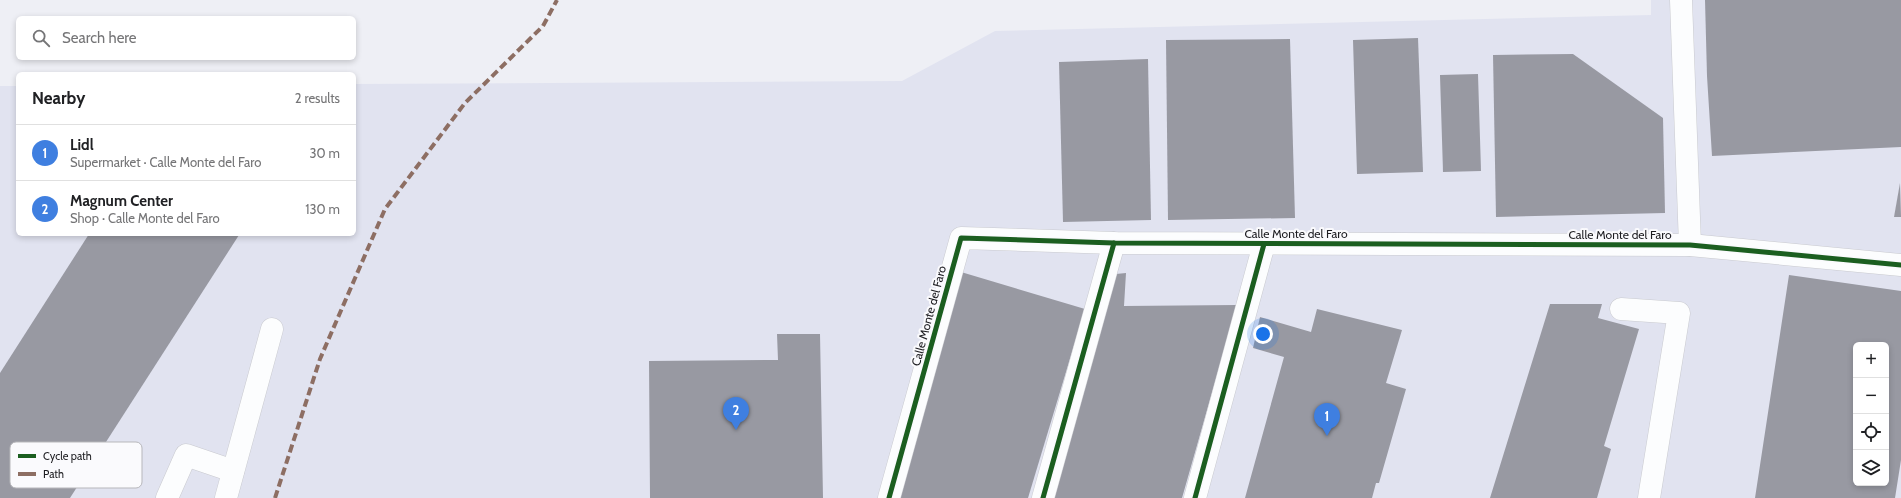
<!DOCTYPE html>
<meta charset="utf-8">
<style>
body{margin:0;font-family:Cabin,sans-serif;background:#f6f6f6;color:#202124}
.controls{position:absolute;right:12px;bottom:12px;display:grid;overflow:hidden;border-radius:6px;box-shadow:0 2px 6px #0003}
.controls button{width:36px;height:36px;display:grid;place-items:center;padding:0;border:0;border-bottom:1px solid #e0e0e0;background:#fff;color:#202124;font:20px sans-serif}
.you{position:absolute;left:1263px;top:334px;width:14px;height:14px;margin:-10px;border:3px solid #fff;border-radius:50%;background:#1a73e8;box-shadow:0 0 0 6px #1a73e833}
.badge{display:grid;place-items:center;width:26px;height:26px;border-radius:50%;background:#66666b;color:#fff;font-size:13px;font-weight:700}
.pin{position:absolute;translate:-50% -33px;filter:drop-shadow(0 1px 2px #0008)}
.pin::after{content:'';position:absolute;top:21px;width:14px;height:12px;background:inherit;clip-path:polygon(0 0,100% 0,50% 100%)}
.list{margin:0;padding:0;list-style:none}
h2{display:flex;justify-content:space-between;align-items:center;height:52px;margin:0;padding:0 16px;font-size:17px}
h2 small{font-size:13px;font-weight:400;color:#757577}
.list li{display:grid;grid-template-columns:26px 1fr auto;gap:12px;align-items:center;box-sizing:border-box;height:56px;padding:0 16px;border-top:1px solid #e0e0e0}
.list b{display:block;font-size:15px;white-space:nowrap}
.list p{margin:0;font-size:13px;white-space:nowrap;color:#757577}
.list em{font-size:13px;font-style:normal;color:#757577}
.icon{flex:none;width:22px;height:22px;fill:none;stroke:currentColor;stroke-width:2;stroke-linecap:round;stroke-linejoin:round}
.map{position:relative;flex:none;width:1901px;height:498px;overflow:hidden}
.search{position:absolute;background:#fff;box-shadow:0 2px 6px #0003;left:16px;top:16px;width:340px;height:44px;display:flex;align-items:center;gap:10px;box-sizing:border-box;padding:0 14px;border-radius:6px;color:#757577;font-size:15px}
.panel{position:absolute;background:#fff;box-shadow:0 2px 6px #0003;left:16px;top:72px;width:340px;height:164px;border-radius:6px}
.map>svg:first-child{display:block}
.built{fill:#e1e3f0;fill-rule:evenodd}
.building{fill:#9899a2;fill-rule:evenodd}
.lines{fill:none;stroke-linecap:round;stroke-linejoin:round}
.minor-casing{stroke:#c9cacf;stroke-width:23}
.minor{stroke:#fcfdfe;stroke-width:22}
.quiet{stroke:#8d6e63;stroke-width:4;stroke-dasharray:8 4;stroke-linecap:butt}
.cycleway-casing{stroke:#fafafd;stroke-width:8}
.cycleway{stroke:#1b5e20;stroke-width:5}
.labels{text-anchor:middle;stroke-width:4;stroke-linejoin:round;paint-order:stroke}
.street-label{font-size:12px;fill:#1c1c20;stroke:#fafafd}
.key{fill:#fafafd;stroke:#b7b7bb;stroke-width:1}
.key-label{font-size:11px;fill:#1c1c20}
</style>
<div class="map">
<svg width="1901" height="498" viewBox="0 0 1901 498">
<rect width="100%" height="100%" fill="#eeeff5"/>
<path class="built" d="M1651,0H1901V498H0V86H18V234H354V84L902,81L995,31L1651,15ZM1856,345H1886V483H1856Z"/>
<g class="building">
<path d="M1705,0H1901V147L1712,156L1707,76Z"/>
<path d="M1418,38L1423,172L1357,174L1353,40Z"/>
<path d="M1290,39L1295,218L1168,220L1166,40Z"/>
<path d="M1573,54L1663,118L1665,213L1496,217L1493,55Z"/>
<path d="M1148,59L1151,220L1063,222L1059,62Z"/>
<path d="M1478,74L1481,171L1443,172L1440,75Z"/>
<path d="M1900,183L1901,217H1894Z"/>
<path d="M89,234H237L239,235L70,498H0V373Z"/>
<path d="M961,272L1085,309L1028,498H896Z"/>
<path d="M1126,273L1124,306L1237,305L1182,498H1051L1116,274Z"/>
<path d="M1789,275L1901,291V460L1895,498H1755ZM1856,345H1886V483H1856Z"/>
<path d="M1550,304H1602L1598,318L1639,329L1604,446L1611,449L1597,498H1490Z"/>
<path d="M1317,309L1402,330L1386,383L1406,389L1379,483H1376L1372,498H1245L1284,357L1253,348L1260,317L1311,332Z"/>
<path d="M777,334H820L823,498H650L649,361L778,360Z"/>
</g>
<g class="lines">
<g class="minor-casing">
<g id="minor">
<path d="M1681,0L1690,245"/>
<path d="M1621,309L1679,313L1649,498"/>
<path d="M167,498L186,455L233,471"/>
<path d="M226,498L272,329"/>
<path d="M889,498L961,238L1114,243L1690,245L1901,265"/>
<path d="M1043,498L1114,243"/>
<path d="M1195,498L1264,244"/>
</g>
</g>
<use href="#minor" class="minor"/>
<path class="quiet" d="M275,498L320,359L385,209L465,103L543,26L557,0"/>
<g class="cycleway-casing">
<g id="cycleway">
<path d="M889,498L961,238L1114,243L1690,245L1901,265"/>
<path d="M1043,498L1114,243"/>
<path d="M1195,498L1264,244"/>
</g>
</g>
<use href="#cycleway" class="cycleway"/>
</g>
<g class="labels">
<g class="street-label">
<text x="1296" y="238">Calle Monte del Faro</text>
<text x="1620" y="239">Calle Monte del Faro</text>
<text transform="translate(929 316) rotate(-75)" y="4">Calle Monte del Faro</text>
</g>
</g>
<rect x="10" y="442" width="132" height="46" rx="6" class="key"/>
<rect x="18" y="454" width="18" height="4" fill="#1b5e20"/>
<rect x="18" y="472" width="18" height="4" fill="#8d6e63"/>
<g class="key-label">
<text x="43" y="460">Cycle path</text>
<text x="43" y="478">Path</text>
</g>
</svg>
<div class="controls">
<button>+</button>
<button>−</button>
<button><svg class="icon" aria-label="locate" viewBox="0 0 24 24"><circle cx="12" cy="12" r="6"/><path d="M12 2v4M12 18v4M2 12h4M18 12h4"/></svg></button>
<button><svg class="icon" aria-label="layers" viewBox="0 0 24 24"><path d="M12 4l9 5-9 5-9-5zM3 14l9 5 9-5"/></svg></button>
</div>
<div class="you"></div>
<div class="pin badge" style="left:1327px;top:436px;background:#3f7fe0">1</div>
<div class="pin badge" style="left:736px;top:430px;background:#3f7fe0">2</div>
<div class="search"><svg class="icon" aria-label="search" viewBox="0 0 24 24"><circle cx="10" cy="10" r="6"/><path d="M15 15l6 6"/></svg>Search here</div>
<section class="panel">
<h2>Nearby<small>2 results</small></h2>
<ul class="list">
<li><span class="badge" style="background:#3f7fe0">1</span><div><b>Lidl</b><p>Supermarket · Calle Monte del Faro</p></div><em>30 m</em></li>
<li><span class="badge" style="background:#3f7fe0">2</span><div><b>Magnum Center</b><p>Shop · Calle Monte del Faro</p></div><em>130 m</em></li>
</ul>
</section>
</div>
